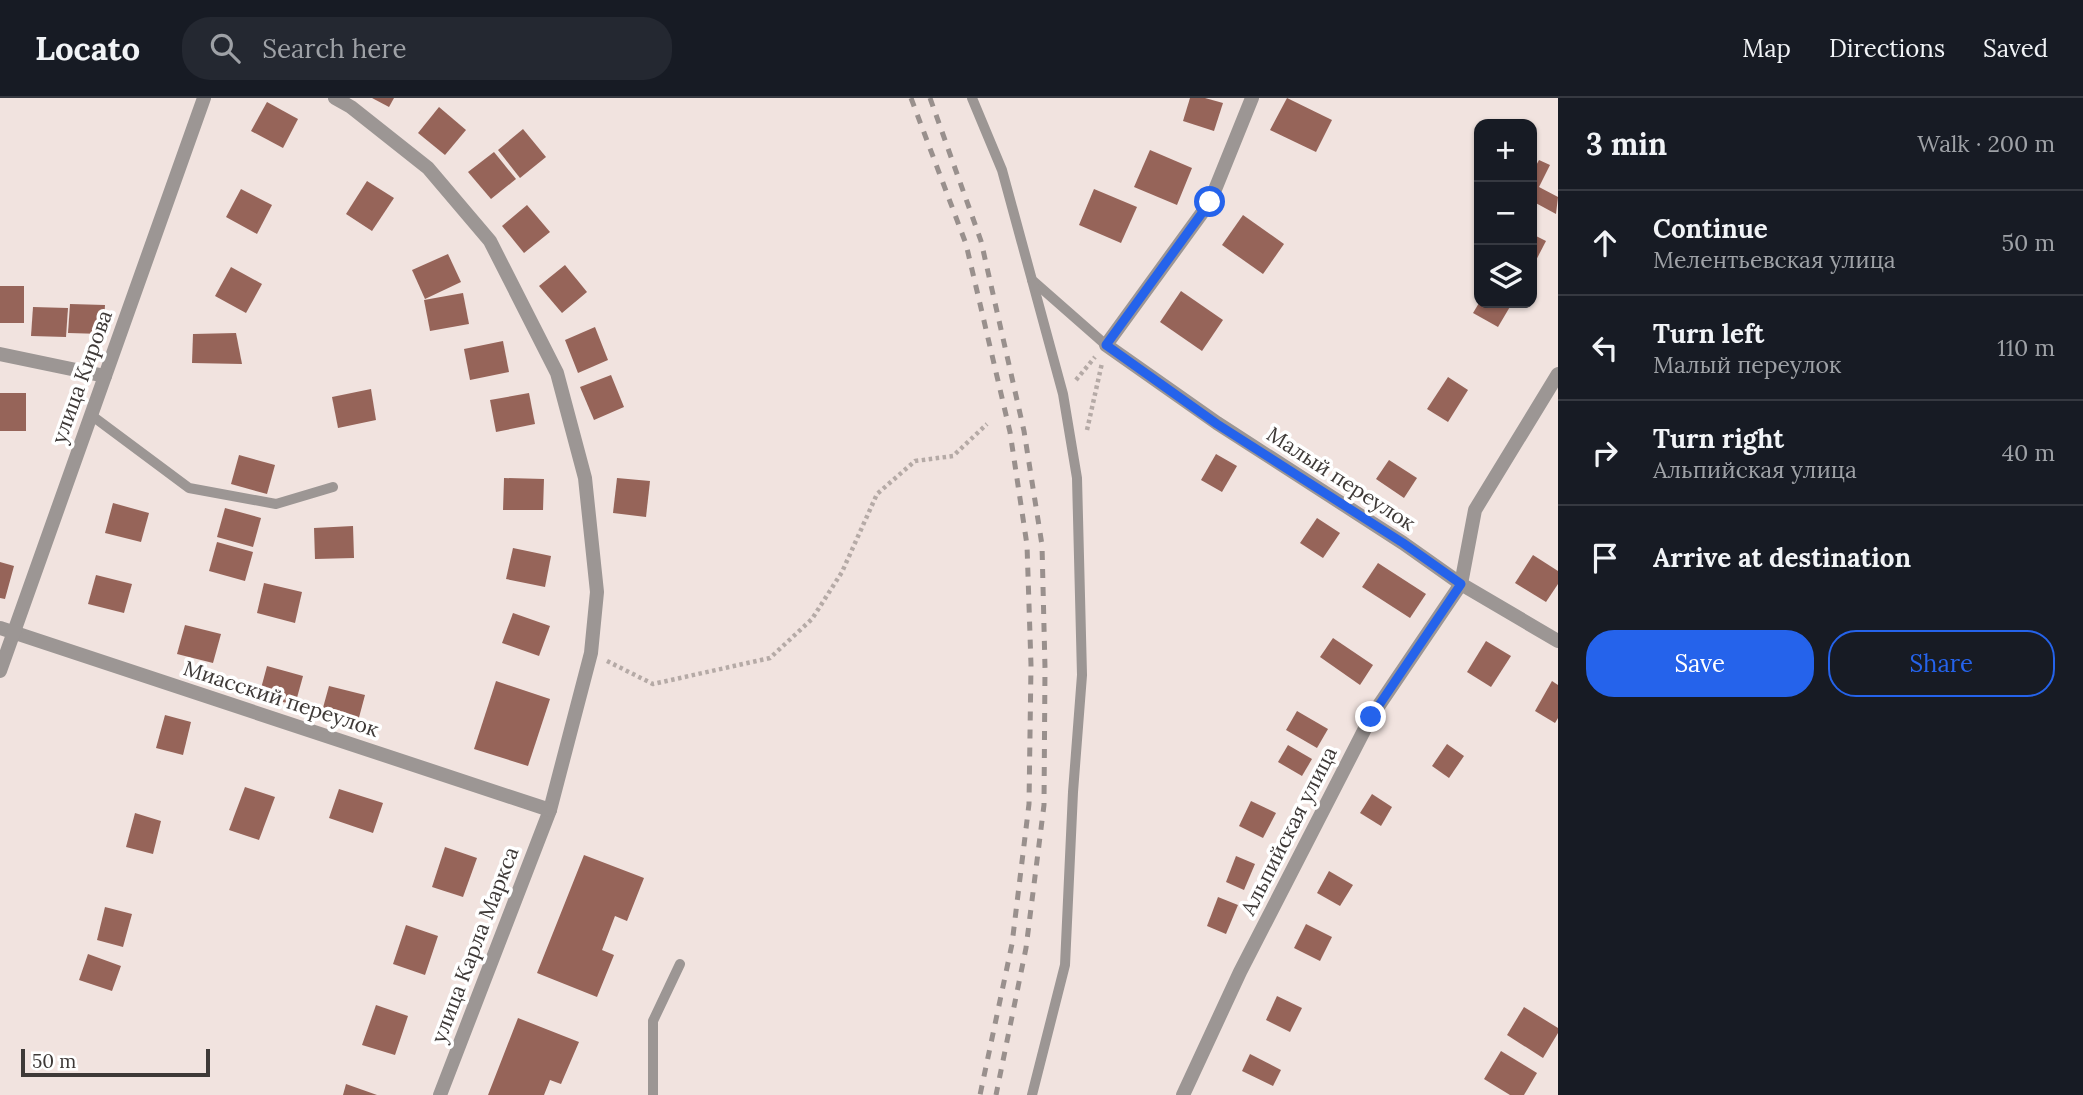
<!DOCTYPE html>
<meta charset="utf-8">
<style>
body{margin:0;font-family:Lora,serif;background:#242831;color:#f1f3f6}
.controls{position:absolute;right:21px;top:21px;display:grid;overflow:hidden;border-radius:14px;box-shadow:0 2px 5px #0004}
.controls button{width:63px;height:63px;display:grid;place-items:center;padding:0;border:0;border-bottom:2px solid #363941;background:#171b24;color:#f1f3f6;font:35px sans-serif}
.scale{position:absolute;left:21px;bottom:18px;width:189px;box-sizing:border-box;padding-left:7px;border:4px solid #3e3937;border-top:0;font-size:19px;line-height:24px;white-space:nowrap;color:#3e3937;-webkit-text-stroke:5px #fff;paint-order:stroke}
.stop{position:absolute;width:21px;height:21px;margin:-16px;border:5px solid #2563eb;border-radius:50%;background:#fff}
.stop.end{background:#2563eb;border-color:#fff;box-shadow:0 2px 7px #0008}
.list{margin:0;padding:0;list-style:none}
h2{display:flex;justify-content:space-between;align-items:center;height:91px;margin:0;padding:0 28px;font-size:30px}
h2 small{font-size:23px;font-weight:400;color:#9ea1a6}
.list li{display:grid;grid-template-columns:46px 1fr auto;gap:21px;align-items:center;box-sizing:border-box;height:105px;padding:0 28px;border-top:2px solid #363941}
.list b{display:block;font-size:26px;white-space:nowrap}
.list p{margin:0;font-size:23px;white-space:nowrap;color:#9ea1a6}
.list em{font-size:23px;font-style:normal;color:#9ea1a6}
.actions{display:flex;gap:14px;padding:21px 28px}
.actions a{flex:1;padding:16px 0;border:2px solid #2563eb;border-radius:28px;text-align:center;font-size:24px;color:#2563eb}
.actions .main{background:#2563eb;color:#fff}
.icon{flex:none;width:38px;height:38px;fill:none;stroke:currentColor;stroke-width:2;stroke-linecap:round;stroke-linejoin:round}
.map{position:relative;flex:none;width:1558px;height:997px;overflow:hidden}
header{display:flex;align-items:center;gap:42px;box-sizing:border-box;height:98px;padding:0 35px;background:#171b24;border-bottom:2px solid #363941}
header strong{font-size:33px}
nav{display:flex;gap:38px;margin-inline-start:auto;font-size:24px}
.search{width:490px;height:63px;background:#242831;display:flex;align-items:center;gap:18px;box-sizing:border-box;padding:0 24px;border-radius:28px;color:#9ea1a6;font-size:26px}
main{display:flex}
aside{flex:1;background:#171b24}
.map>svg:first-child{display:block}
.building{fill:#966459}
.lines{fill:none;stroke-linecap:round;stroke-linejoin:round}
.path{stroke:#b5aaa6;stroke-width:4.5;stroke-dasharray:3.5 3.5;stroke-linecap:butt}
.service{stroke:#9c9694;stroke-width:10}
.minor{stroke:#9c9694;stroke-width:14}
.tertiary{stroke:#9c9694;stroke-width:14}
.rail{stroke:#99908d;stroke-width:5;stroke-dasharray:9 9;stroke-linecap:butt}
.route{stroke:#2563eb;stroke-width:9}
.labels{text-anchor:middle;stroke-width:7;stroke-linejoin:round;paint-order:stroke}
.street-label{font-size:21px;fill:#3e3937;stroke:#fff}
</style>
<header>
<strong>Locato</strong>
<div class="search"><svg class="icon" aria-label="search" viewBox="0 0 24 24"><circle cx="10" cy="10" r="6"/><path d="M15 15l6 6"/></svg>Search here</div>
<nav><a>Map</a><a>Directions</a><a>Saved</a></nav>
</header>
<main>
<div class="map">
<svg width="1558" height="997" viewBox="0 0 1558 997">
<rect width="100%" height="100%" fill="#f1e3df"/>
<g class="building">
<path d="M372,0H394L389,9Z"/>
<path d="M1190,0H1205L1223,5L1214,33L1183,23Z"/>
<path d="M1287,0L1332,22L1316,54L1270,32Z"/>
<path d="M267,4L298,21L283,50L251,33Z"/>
<path d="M439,9L466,32L445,57L418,35Z"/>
<path d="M523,31L546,59L520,80L498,52Z"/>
<path d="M1150,52L1192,70L1177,107L1134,89Z"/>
<path d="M494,54L516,81L491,101L468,74Z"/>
<path d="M1539,62L1550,67L1539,89L1558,99L1556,116L1532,103V75Z"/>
<path d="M367,83L394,100L372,133L346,116Z"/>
<path d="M241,91L272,107L257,136L226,119Z"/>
<path d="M1094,91L1137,109L1121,145L1079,127Z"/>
<path d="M527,107L550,134L524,155L502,128Z"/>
<path d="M1243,117L1284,146L1263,176L1222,147Z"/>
<path d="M1532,136L1546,143L1532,170Z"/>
<path d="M448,156L461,184L425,201L412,172Z"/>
<path d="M565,167L587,194L562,215L539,188Z"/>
<path d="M231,169L262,186L246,215L215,198Z"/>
<rect x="0" y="188" width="24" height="37"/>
<path d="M1181,193L1223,222L1202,253L1160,224Z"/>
<path d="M463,195L469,226L430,233L424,202Z"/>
<path d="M1479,205H1507L1511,207L1498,229L1473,215Z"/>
<path d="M70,206L105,207L103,236L68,235Z"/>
<path d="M33,209L68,210L66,239L31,238Z"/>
<path d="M595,229L608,262L578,275L565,242Z"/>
<path d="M236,235L242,266L192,265L193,236Z"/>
<path d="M503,243L509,274L470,282L464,251Z"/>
<path d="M611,277L624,309L594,322L580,289Z"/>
<path d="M1448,279L1468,292L1448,324L1427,311Z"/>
<path d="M371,291L376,322L338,330L332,299Z"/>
<rect x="0" y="295" width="26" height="38"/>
<path d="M529,295L535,326L496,334L490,302Z"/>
<path d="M1216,356L1237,368L1222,394L1201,382Z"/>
<path d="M239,357L275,367L267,396L231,386Z"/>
<path d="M1389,362L1417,380L1404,400L1376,381Z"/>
<path d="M504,380L544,381L543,412H503Z"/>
<path d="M617,380L650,383L646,419L613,415Z"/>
<path d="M113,405L149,415L141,444L105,435Z"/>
<path d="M225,410L261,420L253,449L217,439Z"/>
<path d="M1317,420L1340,435L1323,460L1300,445Z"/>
<path d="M353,428L354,460L315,461L314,430Z"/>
<path d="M217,444L253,454L245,483L209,473Z"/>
<path d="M513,450L551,458L545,489L506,481Z"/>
<path d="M1533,457L1558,473V486L1546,504L1515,485Z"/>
<path d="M0,464L14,468L5,501L0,500Z"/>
<path d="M1378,465L1426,496L1410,520L1362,489Z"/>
<path d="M96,477L132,486L124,515L88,506Z"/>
<path d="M264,485L302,494L295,525L257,515Z"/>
<path d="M513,515L550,528L539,558L502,545Z"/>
<path d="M185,527L221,536L213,565L177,556Z"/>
<path d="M1333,540L1373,567L1360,587L1320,559Z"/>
<path d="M1486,543L1511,558L1491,589L1467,574Z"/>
<path d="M267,568L303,578L295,607L259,598Z"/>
<path d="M496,583L550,601L528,668L474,651Z"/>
<path d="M1552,583L1558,587V620L1555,625L1535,613Z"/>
<path d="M329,588L365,597L357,627L321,617Z"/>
<path d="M1297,613L1328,631L1317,650L1286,632Z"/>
<path d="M165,617L191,624L183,657L156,650Z"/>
<path d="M1447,646L1464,658L1449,680L1432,668Z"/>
<path d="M1288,647L1312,661L1302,678L1278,664Z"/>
<path d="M245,689L275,699L259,742L229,732Z"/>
<path d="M339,691L383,705L373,735L329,720Z"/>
<path d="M1372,696L1392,709L1381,728L1360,715Z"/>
<path d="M1251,703L1276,715L1263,740L1239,728Z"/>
<path d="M135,715L161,723L153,756L126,749Z"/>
<path d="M445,749L477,760L463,799L432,789Z"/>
<path d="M584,757L644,780L627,823L615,818L602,852L614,857L597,899L537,875Z"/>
<path d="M1236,758L1255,766L1244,792L1226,784Z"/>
<path d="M1329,773L1353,787L1340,808L1317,795Z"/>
<path d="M1218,799L1238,807L1226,836L1207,828Z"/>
<path d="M105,809L132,816L123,849L97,842Z"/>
<path d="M1306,826L1332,839L1320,863L1294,850Z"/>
<path d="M406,827L438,838L425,877L393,866Z"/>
<path d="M88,856L121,868L112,893L79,882Z"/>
<path d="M1277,898L1302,910L1290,934L1266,922Z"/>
<path d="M376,907L408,918L395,957L362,947Z"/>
<path d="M1524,909L1558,930V935L1543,960L1507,937Z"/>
<path d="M518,920L579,944L561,986L550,982L544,997H488Z"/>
<path d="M1501,953L1537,975L1524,997H1510L1484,981Z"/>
<path d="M1250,956L1281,972L1273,988L1242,973Z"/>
<path d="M346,986L377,997H343Z"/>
</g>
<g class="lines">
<g class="path">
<path d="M1076,282L1095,259"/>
<path d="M1087,332L1102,265"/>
<path d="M607,563L653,586L770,560L812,521L842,474L877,396L915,363L953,358L987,326"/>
</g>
<g class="service">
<path d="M972,0L1002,72L1032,182L1106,247"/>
<path d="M1032,182L1063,296L1077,380L1082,577L1073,694L1065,867L1032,997"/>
<path d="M91,317L189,390L276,406L333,389"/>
<path d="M653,997V923L680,866"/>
</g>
<g class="minor">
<path d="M335,0L351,9L428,70L490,143L557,275L585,380L597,494L591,555L550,712L440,997"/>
<path d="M1252,0L1210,104L1106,247L1217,325L1403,445L1461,486L1558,543"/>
<path d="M0,256L105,278"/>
<path d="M0,530L550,712"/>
<path d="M1183,997L1240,874L1371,619L1461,486L1475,412L1558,276"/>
</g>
<path class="tertiary" d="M0,573L204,0"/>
<g class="rail">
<path d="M911,0L966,146L1010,334L1027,447L1031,567L1029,706L1012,846L980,997"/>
<path d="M930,0L981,143L1024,333L1042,447L1045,570L1044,707L1026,850L996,997"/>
</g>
</g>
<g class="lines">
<path class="route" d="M1210,104L1106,247L1217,326L1403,445L1461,486L1371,619"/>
</g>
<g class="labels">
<g class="street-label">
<text transform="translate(82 279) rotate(-70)" y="7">улица Кирова</text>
<text transform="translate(1341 381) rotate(33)" y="7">Малый переулок</text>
<text transform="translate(281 601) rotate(18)" y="7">Миасский переулок</text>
<text transform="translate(1289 733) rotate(-63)" y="7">Альпийская улица</text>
<text transform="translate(475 847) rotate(-69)" y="7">улица Карла Маркса</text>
</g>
</g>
</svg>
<div class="controls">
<button>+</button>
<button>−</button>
<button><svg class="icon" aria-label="layers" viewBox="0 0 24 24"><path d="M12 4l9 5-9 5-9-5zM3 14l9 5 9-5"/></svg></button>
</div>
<div class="scale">50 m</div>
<div class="stop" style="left:1210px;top:104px"></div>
<div class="stop end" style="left:1371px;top:619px"></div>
</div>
<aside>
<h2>3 min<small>Walk · 200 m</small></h2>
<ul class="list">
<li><svg class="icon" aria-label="ahead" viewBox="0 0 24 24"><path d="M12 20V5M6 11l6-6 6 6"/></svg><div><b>Continue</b><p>Мелентьевская улица</p></div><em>50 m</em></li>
<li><svg class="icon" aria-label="left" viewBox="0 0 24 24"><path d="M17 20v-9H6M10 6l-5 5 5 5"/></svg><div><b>Turn left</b><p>Малый переулок</p></div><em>110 m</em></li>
<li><svg class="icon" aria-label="right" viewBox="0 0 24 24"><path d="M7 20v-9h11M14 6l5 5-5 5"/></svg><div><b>Turn right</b><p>Альпийская улица</p></div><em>40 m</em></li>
<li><svg class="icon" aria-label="arrive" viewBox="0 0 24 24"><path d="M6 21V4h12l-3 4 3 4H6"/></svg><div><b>Arrive at destination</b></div></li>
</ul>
<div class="actions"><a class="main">Save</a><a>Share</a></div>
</aside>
</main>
